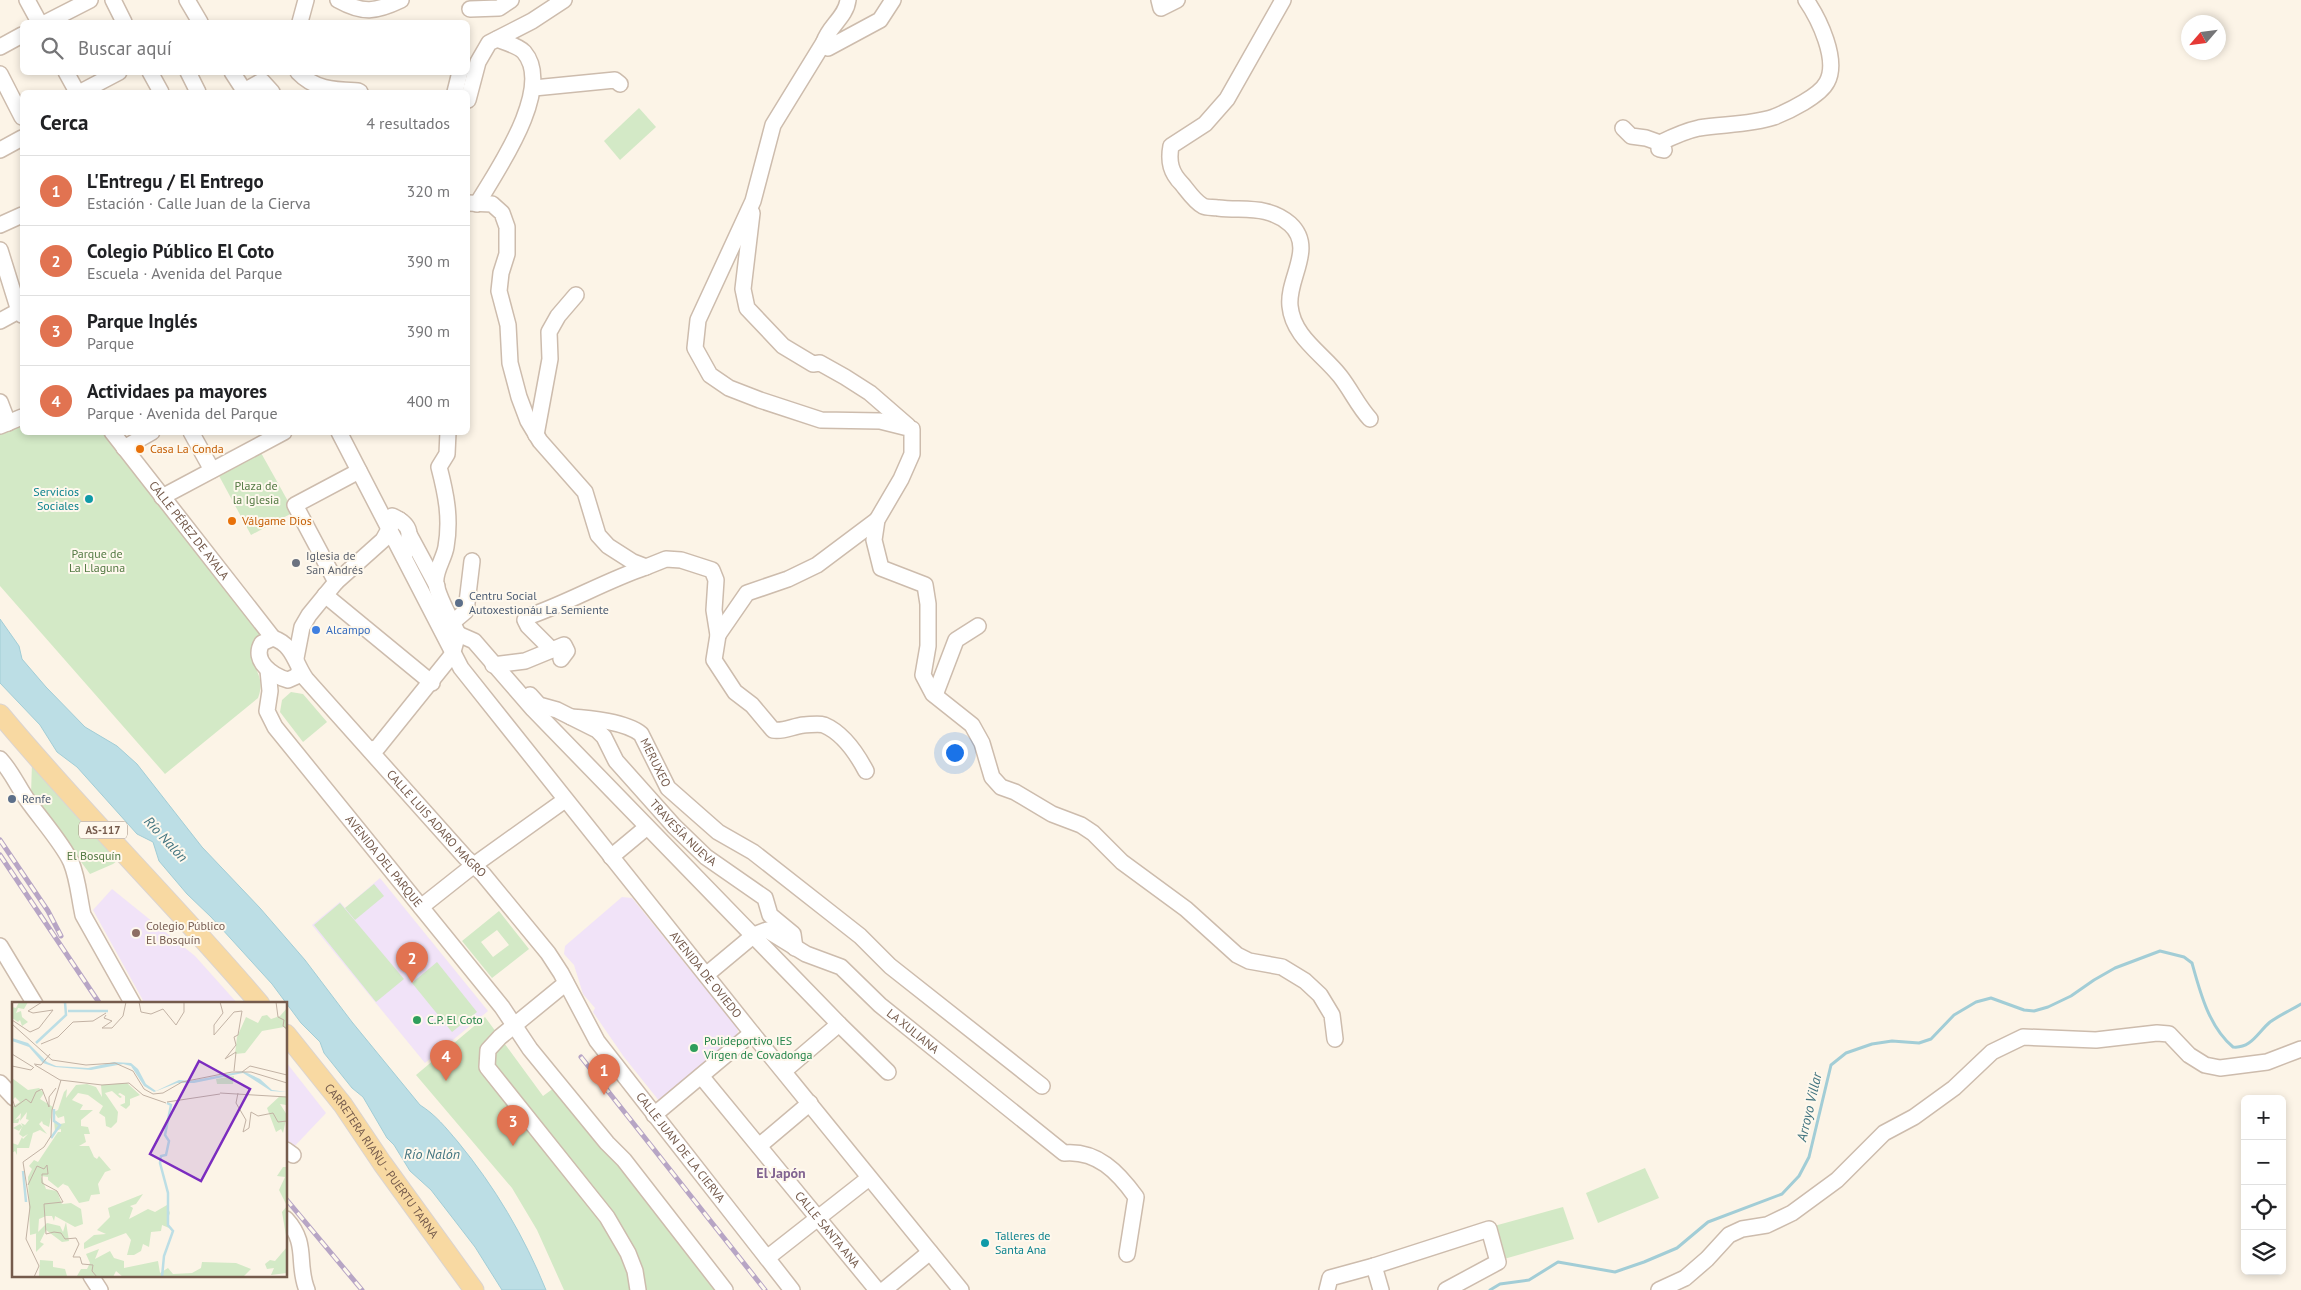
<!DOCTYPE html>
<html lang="es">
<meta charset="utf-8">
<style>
body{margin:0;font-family:"PT Sans",sans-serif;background:#f2f2f2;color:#202124}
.controls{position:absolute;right:15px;bottom:15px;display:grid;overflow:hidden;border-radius:8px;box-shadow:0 2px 8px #0003}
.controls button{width:45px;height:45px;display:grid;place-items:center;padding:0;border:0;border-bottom:1px solid #e0e0e0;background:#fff;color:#202124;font:25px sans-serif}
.compass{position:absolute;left:2181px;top:15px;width:45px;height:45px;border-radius:50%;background:#fff;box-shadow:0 2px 8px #0003;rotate:242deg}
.you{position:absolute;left:954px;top:752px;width:18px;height:18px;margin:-12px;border:4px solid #fff;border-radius:50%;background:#1a73e8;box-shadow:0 0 0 8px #1a73e833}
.badge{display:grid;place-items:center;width:32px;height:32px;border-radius:50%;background:#e17351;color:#fff;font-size:16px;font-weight:700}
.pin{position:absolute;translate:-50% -41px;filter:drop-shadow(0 1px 2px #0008)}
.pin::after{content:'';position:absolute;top:26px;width:18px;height:15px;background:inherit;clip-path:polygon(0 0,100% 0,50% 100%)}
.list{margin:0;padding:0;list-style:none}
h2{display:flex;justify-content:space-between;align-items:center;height:65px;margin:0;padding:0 20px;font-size:21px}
h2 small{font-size:16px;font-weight:400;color:#757577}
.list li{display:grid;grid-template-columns:32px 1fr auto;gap:15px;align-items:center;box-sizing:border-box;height:70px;padding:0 20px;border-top:1px solid #e0e0e0}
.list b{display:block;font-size:19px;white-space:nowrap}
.list p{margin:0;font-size:16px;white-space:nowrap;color:#757577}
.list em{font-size:16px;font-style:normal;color:#757577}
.icon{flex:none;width:28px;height:28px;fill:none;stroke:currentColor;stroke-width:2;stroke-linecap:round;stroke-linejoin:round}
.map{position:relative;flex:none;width:2301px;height:1290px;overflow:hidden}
.search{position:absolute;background:#fff;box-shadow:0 2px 8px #0003;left:20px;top:20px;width:450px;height:55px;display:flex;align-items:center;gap:12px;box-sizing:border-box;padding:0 18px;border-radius:8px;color:#757577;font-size:19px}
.panel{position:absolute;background:#fff;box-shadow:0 2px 8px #0003;left:20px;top:90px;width:450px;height:345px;border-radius:8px}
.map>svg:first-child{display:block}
.education{fill:#f1e3f8}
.green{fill:#d3e9c6;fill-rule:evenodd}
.water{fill:#bcdee5;stroke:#a2cdd6}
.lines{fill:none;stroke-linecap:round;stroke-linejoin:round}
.stream{stroke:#a2cdd6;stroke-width:3}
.minor-casing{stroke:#cdbcad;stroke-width:18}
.major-casing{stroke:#dbd4d0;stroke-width:21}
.minor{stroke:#fff;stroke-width:15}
.major{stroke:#f8d9a2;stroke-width:19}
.rail-casing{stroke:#b7a5c5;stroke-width:5}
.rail{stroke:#fef8ed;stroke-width:3;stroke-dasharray:9;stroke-linecap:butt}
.food-dot{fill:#e8710a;stroke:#fef8ed;stroke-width:2}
.culture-dot{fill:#0f9aa8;stroke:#fef8ed;stroke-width:2}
.worship-dot{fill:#6b7280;stroke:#fef8ed;stroke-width:2}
.service-dot{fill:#5c6f8a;stroke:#fef8ed;stroke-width:2}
.shop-dot{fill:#3f7fe0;stroke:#fef8ed;stroke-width:2}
.education-dot{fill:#8d6e63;stroke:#fef8ed;stroke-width:2}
.leisure-dot{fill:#2e9e5b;stroke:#fef8ed;stroke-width:2}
.labels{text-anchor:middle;stroke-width:4;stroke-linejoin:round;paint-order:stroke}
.shield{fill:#fef8ed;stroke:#9e8a7c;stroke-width:1}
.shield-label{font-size:11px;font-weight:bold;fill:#755b4c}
.food-label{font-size:12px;fill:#c56008;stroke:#fef8ed;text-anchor:start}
.park-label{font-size:12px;fill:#547a44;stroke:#fef8ed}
.culture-label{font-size:12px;fill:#0d838f;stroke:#fef8ed;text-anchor:end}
.street-label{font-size:12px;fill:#755b4c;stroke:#fef8ed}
.worship-label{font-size:12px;fill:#5b616d;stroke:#fef8ed;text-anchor:start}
.service-label{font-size:12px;fill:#4e5e75;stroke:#fef8ed;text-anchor:start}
.shop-label{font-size:12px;fill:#366cbe;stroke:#fef8ed;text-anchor:start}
.education-label{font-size:12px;fill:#785e54;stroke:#fef8ed;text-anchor:start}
.leisure-label{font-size:12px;fill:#27864d;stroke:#fef8ed;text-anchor:start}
.water-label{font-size:14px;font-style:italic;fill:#437580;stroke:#fef8ed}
.neighbourhood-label{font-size:14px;font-weight:bold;fill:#826491;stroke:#fef8ed}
.inset-river{fill:none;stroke:#bcdee5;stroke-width:2.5}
.inset-road{fill:none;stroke:#c2b2a4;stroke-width:1}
.view{fill:#7b2cbf;fill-opacity:0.15;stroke:#7b2cbf;stroke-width:2.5}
.inset-edge{fill:none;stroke:#755b4c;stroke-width:2.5}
</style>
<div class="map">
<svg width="2301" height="1290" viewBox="0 0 2301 1290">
<rect width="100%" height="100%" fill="#fcf4e7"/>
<g class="education">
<path d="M380,878L488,1011L425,1063L312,925L340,902L345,908Z"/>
<path d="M112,889L195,956L238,1004H145L93,910Z"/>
<path d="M622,897L632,898L738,1029L737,1039L660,1102L624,1057L593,1012L595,1008L583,994L574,965L564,954L565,946Z"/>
<path d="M286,1062L326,1113L290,1151L286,1148Z"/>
</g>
<g class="green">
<path d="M639,108L656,127L620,160L604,141Z"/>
<path d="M22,417V432L112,433L264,629C234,663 270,667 258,698L165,774L0,586V426Z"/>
<path d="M260,451L294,512L251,535L218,474Z"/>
<path d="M291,692L303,694L327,722L303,742L280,712L282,700Z"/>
<path d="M32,763L118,860L113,864L90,874L31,794Z"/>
<path d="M374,884L384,896L355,920L345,908Z"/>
<path d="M340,903L404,979L376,1002L314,925Z"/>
<path d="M499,911L529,949L492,978L462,941ZM497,930L509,945L493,957L481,942Z"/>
<path d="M437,962L477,1012L452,1032L412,983Z"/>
<path d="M485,1017L543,1096L558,1085L725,1290H564L537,1230L512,1188L416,1075Z"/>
<path d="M1645,1168L1659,1198L1598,1223L1586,1193Z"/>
<path d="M1563,1207L1574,1239L1504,1259L1494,1226Z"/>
</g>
<path class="water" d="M0,619L19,646L22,659L46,687L85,727L117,746L137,764L202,847L260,908L305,960L352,1022L420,1105C436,1115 446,1128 458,1142C495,1187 524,1236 546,1290H502L475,1247L431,1190L410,1171L394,1145L387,1138L363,1097L352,1088L324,1053L320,1042L301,1023L272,984L211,917L187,894L159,861L153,842L137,834L77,767L57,752L40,725L0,683Z"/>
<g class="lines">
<path class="stream" d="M1490,1290L1500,1284L1529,1280L1558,1262L1615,1272L1644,1262L1677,1248L1708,1222L1782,1194L1799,1176L1809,1157L1831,1065L1846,1053L1872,1044L1892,1041L1919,1043L1931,1039L1954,1015L1976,1002L1991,998L2024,1010L2034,1011L2048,1007L2071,996L2094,980L2115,968L2160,951L2184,957L2192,963C2200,992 2209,1027 2233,1047C2251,1049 2258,1032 2270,1022C2280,1015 2291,1010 2301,1004"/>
<g class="minor-casing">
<g id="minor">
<path d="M27,0L39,22"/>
<path d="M113,0L124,22"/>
<path d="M187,0L200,22"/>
<path d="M338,0C363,14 376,12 401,0"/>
<path d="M848,0C846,17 829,26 824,42L828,48L880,20L893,0"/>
<path d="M1159,0L1161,8L1177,0"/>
<path d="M1283,0L1227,99L1205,124L1171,146C1168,162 1171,173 1182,184C1187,190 1195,202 1203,206C1207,208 1214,207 1218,208C1245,211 1268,205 1290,224C1316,248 1287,278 1290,306C1293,337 1322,353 1340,376C1351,390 1358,406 1370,419"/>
<path d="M470,9L499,8L511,0"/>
<path d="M47,22L90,0"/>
<path d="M300,22L306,0"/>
<path d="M824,42L773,125L753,201L698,320L695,348L710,375L729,388L760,400L821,420L880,421L912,429V454L901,479L877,520L874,540L881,568L925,585L928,604V646L923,675L933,694L972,725L982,743L992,777L1001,787L1015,792L1052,814L1081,825L1093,833L1122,862L1186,909L1237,955L1249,961L1282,967L1305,981L1320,995L1332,1015L1335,1039"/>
<path d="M0,47L22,35"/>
<path d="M66,72L77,92"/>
<path d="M150,72L161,92"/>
<path d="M188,72L198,92"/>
<path d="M232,72L245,92"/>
<path d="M298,72C315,90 335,90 358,91L360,92"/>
<path d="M0,74L22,117"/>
<path d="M534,88L615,80L620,84"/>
<path d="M244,91L262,81L272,92"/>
<path d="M81,92L119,72"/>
<path d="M455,92L460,72"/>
<path d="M468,100L478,62L489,43L532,21L564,0"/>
<path d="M1623,128L1631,136L1646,138L1660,143"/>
<path d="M0,150L22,138"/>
<path d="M1664,150L1659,149L1660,143C1672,137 1685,131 1699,128C1723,124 1750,125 1774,117C1789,111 1820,96 1827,82C1839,60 1819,19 1806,0"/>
<path d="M468,203L492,204L502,213L507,227V254L501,273L499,291L508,325L510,363L519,397L528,421L540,441L585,492L598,535L608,546L633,562L646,567L666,559L681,560L712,570L716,580L714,610L718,635L714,660L735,692L752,705L773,730C784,732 793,726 804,725C810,725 818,723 824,725C843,733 857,754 866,771"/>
<path d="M477,204C496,172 555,88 524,52C519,46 504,42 497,39"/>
<path d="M752,213L743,289L747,308L783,346L813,364L820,363L845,377L870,393L908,426"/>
<path d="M0,225L22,215"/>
<path d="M0,250L19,311L22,315"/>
<path d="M0,321L22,309"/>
<path d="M0,402L8,423"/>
<path d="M0,426L22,417"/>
<path id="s1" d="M112,432L273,638"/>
<path d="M191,432L212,470"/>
<path id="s2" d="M339,432L461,668L752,1033L961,1290"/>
<path d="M536,435L550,359L549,332L558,316L576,295"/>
<path d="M124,448L152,432"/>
<path d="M162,497L284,432"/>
<path d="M392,516C415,526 410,537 404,557"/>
<path d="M410,536L437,586"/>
<path d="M336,582L295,505L359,471"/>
<path d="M325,595L432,683"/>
<path d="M453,622L466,611L472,561"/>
<path d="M458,634L474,641L533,709L839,1024L784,1071"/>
<path d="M718,635L747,593L788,579L817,565L877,520"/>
<path d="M552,650L528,626L525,620L527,617C568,603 605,581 646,567"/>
<path d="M296,658L302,627L309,615L336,582L383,540L393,522L400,520"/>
<path d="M493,665L525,661L564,645L567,651L561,659"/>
<path id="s3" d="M300,669L297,676L288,680C273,676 251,661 262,643L273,638C294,645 295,664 306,679L465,857L483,874L548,953L561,973L597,1041L792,1290"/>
<path id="s4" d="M268,670L270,691L267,711L275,727L502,1007L530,1049L607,1143L624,1160L725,1290"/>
<path id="s5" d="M530,695L539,705L557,710L597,730L604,737L616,761L674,826L706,857L765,898L770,915L793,934L795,948"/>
<path d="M935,695L956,640L978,626"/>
<path id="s6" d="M571,717C590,718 626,722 641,734L668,788L718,832L753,852L832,914L860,936L890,966L1042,1086"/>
<path d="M370,750L378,747L452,655L458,634C451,619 439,600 436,584C434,572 444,559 446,547C451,518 446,494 439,467L447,454L448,432"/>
<path d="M0,759C12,772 18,787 28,801C40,818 63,844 71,862C78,879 79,897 83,915L133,1004"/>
<path d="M611,857L647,827"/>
<path d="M421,907L474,865L565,800"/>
<path d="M0,946L35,1004"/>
<path id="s7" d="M706,975L754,935L767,930L806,954L841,967L880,1005L1064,1153C1097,1150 1118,1172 1136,1197L1127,1254"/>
<path d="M566,983L500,1037L488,1050L487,1067L607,1217L628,1253L635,1271L638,1290"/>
<path d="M839,1024L888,1072"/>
<path id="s8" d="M701,1076L877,1290"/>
<path d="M0,1083L14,1098"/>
<path d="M654,1115L752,1033"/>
<path d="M759,1146L810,1103"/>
<path d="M286,1150L293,1155"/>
<path d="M286,1219C309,1244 296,1263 307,1290"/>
<path d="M767,1258L869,1178"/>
<path d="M1374,1266L1381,1290"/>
<path d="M91,1276L100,1290"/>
<path d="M884,1290L930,1252"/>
<path d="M1327,1290L1330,1278L1374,1266L1489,1229L1498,1262L1446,1290"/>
<path d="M1659,1290L1685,1278L1707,1259L1729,1235L1742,1229L1767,1225L1792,1213L1837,1180L1884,1133L1914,1117L1954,1088L1992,1052L2023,1037L2096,1040L2157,1033L2169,1034L2189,1055L2205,1065L2220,1068L2267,1062L2301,1049"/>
</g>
</g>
<g class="major-casing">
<g id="major">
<path d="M0,714C83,814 176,905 260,1004"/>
<path id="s9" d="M286,1034L343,1105L382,1163L474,1290"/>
</g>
</g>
<use href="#minor" class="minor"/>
<use href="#major" class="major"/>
<g class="rail-casing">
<g id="rail">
<path d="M0,840L48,911L61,936"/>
<path d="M0,855L100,1004"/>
<path d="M581,1057L765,1290"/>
<path d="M286,1199L362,1290"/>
</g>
</g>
<use href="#rail" class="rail"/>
</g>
<g class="food-dot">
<circle cx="140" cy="449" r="5"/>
<circle cx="232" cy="521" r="5"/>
</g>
<g class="culture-dot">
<circle cx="89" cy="499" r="5"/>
<circle cx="985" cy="1243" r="5"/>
</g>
<circle class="worship-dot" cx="296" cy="563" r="5"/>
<g class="service-dot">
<circle cx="459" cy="603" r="5"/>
<circle cx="12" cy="799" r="5"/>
</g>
<circle class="shop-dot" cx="316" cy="630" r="5"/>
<circle class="education-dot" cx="136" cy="933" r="5"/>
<g class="leisure-dot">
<circle cx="417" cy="1020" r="5"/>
<circle cx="694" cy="1048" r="5"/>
</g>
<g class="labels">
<rect class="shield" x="79" y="821.5" width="48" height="17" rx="4"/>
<g class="shield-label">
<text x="103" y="834">AS-117</text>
</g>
<g class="food-label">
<text x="150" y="453">Casa La Conda</text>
<text x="242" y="525">Válgame Dios</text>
</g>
<g class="park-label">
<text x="256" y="490">Plaza de<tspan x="256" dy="14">la Iglesia</tspan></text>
<text x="97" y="558">Parque de<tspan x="97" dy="14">La Llaguna</tspan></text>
<text x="94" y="860">El Bosquín</text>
</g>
<g class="culture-label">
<text x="79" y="496">Servicios<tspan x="79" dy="14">Sociales</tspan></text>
<text x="995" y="1240" text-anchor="start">Talleres de<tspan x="995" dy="14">Santa Ana</tspan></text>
</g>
<g class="street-label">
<text dy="4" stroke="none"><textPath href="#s1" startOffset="125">CALLE PÉREZ DE AYALA</textPath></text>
<text dy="4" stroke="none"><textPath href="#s6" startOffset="105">MERUXEO</textPath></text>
<text dy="4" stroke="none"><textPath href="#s3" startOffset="331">CALLE LUIS ADARO MAGRO</textPath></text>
<text dy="4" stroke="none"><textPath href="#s5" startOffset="212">TRAVESÍA NUEVA</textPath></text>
<text dy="4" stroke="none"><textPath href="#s4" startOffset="232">AVENIDA DEL PARQUE</textPath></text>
<text dy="4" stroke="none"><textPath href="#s2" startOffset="658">AVENIDA DE OVIEDO</textPath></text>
<text dy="4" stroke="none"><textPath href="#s7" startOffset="256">LA XULIANA</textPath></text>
<text dy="4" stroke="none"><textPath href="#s3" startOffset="738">CALLE JUAN DE LA CIERVA</textPath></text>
<text dy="4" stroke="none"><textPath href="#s9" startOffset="159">CARRETERA RIAÑU - PUERTU TARNA</textPath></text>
<text dy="4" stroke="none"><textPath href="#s8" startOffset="199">CALLE SANTA ANA</textPath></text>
</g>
<g class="worship-label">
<text x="306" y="560">Iglesia de<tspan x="306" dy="14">San Andrés</tspan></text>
</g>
<g class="service-label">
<text x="469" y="600">Centru Social<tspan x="469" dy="14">Autoxestionáu La Semiente</tspan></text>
<text x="22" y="803">Renfe</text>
</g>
<g class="shop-label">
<text x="326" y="634">Alcampo</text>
</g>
<g class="education-label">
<text x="146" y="930">Colegio Público<tspan x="146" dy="14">El Bosquín</tspan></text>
</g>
<g class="leisure-label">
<text x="427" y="1024">C.P. El Coto</text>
<text x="704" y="1045">Polideportivo IES<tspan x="704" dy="14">Virgen de Covadonga</tspan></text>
</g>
<g class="water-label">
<text transform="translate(166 839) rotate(47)" y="5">Río Nalón</text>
<text transform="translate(1809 1107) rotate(-77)" y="5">Arroyo Villar</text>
<text x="432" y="1159">Río Nalón</text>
</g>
<g class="neighbourhood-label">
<text x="781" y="1178">El Japón</text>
</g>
</g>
<g transform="translate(12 1002)">
<rect width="275" height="275" fill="#fcf4e7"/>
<path d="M7,0H16L12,7L6,6L4,11L9,9L10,15L16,20L10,24L8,18L6,20L0,16V5L4,6ZM275,6V29L272,25L250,29L233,51L223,52L225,35L234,15L246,21L250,14L255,13L259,17L268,14ZM222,74L221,82H205L204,77ZM0,76L16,88L27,86L32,91L28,97L41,105L37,125L31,122L30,119L27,122L35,132L28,128L21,131L17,146H5V153L3,149L0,151V141L6,143L10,135L11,137L16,132L11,135L7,132L10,125L7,129L1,126L8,122L11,125L9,121L13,123L17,118L14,117L15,110L8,119L9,111L3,118L8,116L6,121H0V105L8,100L3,95L0,100ZM115,81L128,93L118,97V103L114,107L108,103L113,101V94L108,91L106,92L110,95L108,96L100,89L93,91L106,110L105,120L99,126L94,124L93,115L87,111L91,104L76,93L66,91L60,98L71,103L68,108H81L69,118V124L76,125L78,132H72L74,140L67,144H77L82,155L85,157L87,154L99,168L93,170L86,182L88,192L79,193L77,199L67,201L56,184L51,182L53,180L46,186L36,178V175L29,174L34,187L45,189L50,202L59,201L69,207L71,222L63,225L43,214L42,219L40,214H34L27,217L26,231L18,233L16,175L20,167L17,164L22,158L26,160L46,130H49V127L43,129L42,118L48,122L53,121L52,114L46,116L42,110L46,108L52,90L55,87L54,96L64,83L75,82L84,85L90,95L89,83ZM268,94L275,95V110L274,103L268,102L275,113L271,131L269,127L264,130L255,106ZM271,165H275V240L270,210L275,204L267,188L273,175L265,174ZM131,192L124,202L118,204L121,206L117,217L136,207L143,210L155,203L158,211L155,219L157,226L150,223L149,229L139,230L137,245L131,242L129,249L122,253H115L119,238L114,231L72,247V241L82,233L94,232L85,228L98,215L96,206ZM35,221L48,224L51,230L54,220L57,239L50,240L34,228L28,240L32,242L24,250V232ZM275,245V271L259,273L262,266L255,267L253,262L258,258L263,259ZM87,247L83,257L98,249L102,256L112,259V266L146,259L148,271L156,266L161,272L180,271L189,266L190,260L224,261L239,267L231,275H111L104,269L101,275H27L28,258L41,259V265L53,267L55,274H65L69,267H75L78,261L74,252Z" fill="#d3e9c6"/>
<path d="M0,36L16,41L35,60L44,64L76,66L102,60L119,61L126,67L134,82L144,89L167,78L178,79L231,69L248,77L260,88L275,90L259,89L231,71L182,81H165L142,90L132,84L119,64L111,62L79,68L43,65L31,61L17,45L0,39Z" fill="#bcdee5"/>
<path class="inset-river" d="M56,9H96M24,41L54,13L53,0M39,136L48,123L42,119V107M11,169L14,200M150,275L152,254L161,229L156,223V191L148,161L149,154L154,153L157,139L153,133L159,103L155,101"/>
<path class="inset-road" d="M127,0L129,10L139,12L151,7L164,23L172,10V0M208,0L211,11L202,23V33L222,10L230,9L226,33L222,35L224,43L213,57L224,50M264,0L266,15L272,18L271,24L275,27M94,13L92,16L100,19L90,26H100L111,14L114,0M0,18L18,30L27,26L41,8L21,11L16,9L30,0M0,22L40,58L74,63L103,61L121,69L132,87L141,92L151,91L170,80L220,70H239L275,81M29,42L46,35L61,20L81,19L94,11M0,52L21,65M22,62L29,63L38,52M23,63L48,78L90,83L117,81L131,93L154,101M0,64L19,68L22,65M222,69L224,50M230,70L238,64L275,73M208,91L275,95M226,91L224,101L234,118L231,130L237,126L239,110L246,114L261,111L266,120L275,119M0,96L3,105L14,97L19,101L24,90L30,87L37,105M155,100L208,92M37,105V95L44,86M16,183L25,164L32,167L35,163L36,172H30V181L45,189L51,200L32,202L34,232L42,230L49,231L53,237L64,236L67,242L61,255H68L70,262L81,263L80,269L85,275M22,275L27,264L14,237L18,205L11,160L32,145L39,134L40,108L49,78"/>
<path class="view" d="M187,59L238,87L189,179L138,152Z"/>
<rect width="275" height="275" class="inset-edge"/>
</g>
</svg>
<div class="controls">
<button>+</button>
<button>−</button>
<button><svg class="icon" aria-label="locate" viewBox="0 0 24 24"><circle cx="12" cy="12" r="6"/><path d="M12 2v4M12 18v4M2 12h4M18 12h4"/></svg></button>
<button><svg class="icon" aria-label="layers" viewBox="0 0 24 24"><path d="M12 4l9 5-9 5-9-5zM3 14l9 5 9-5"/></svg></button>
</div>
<svg class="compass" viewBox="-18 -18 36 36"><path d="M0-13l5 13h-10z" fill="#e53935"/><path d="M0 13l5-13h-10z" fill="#757577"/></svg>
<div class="you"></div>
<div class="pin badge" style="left:604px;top:1095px">1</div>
<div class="pin badge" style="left:412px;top:983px">2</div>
<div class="pin badge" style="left:513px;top:1146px">3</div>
<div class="pin badge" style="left:446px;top:1081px">4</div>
<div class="search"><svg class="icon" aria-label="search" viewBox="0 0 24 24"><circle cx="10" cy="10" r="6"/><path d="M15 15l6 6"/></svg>Buscar aquí</div>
<section class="panel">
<h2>Cerca<small>4 resultados</small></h2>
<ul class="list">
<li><span class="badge">1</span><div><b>L'Entregu / El Entrego</b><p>Estación · Calle Juan de la Cierva</p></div><em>320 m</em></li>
<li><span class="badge">2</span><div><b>Colegio Público El Coto</b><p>Escuela · Avenida del Parque</p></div><em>390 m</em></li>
<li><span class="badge">3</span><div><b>Parque Inglés</b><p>Parque</p></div><em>390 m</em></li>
<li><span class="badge">4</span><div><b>Actividaes pa mayores</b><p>Parque · Avenida del Parque</p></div><em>400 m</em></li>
</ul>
</section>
</div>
